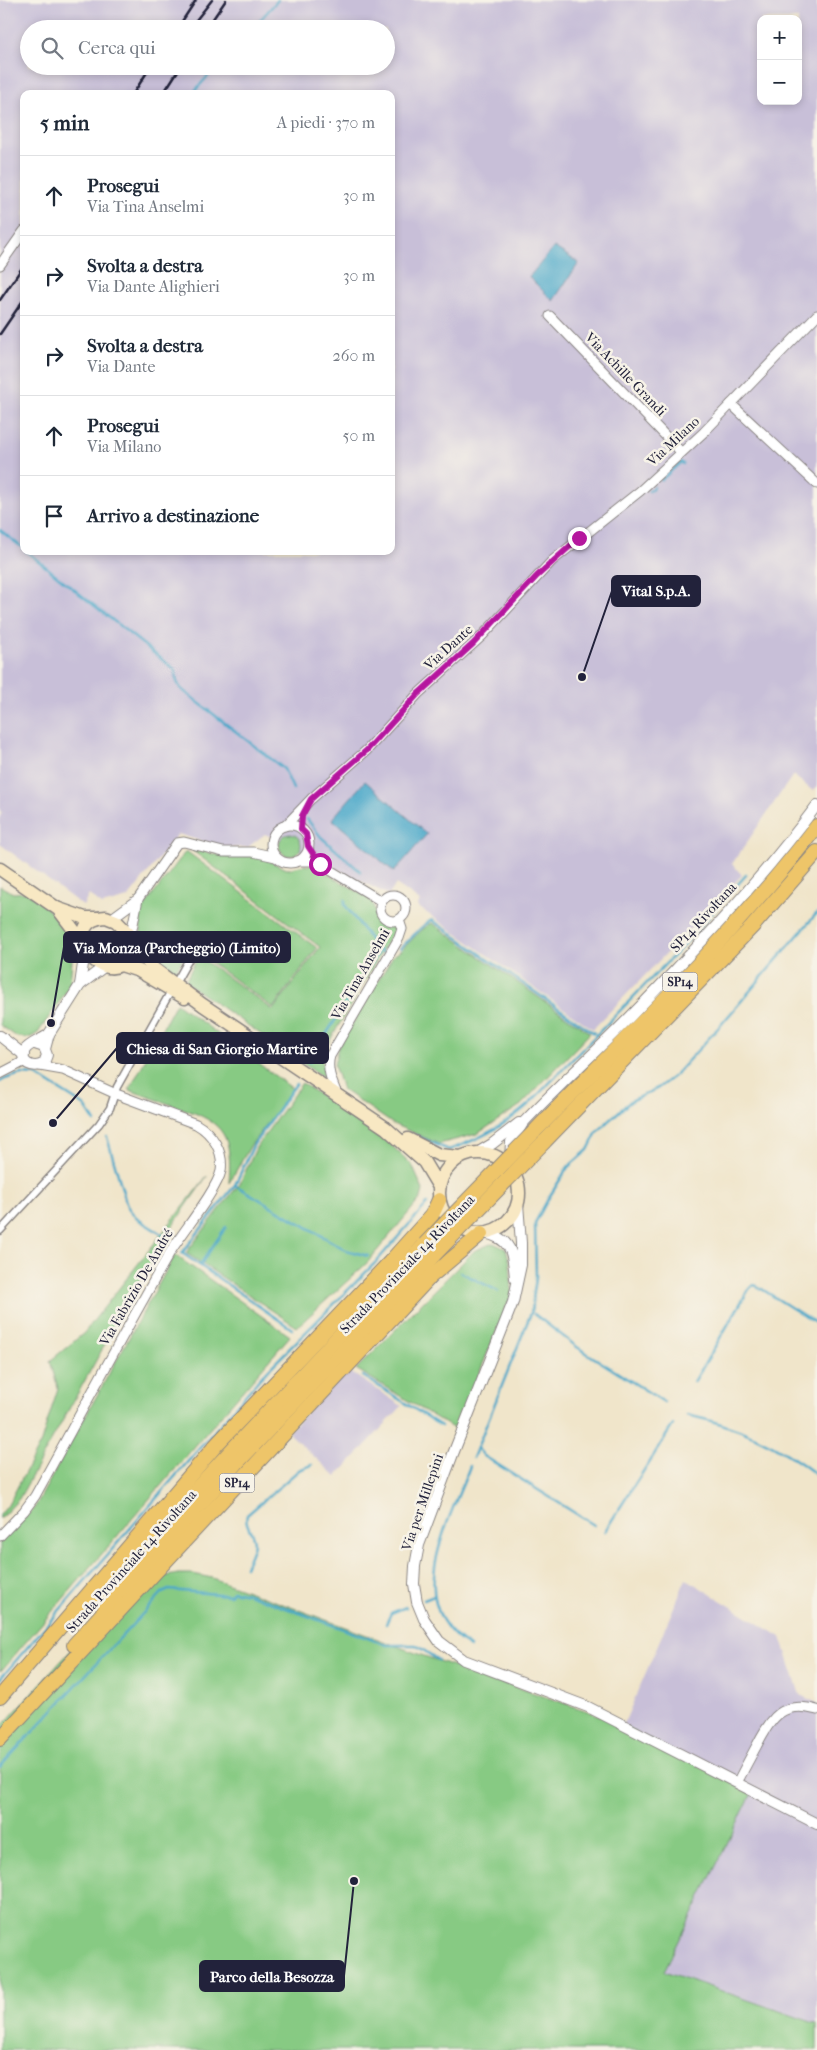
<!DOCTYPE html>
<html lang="it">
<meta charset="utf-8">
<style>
body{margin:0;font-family:"IM FELL French Canon",serif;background:#f6f6f7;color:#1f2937}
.controls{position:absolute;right:15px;top:15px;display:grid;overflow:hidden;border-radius:10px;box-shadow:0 2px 8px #0003}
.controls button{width:45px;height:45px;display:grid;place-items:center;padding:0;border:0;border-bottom:1px solid #e0e1e3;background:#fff;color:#1f2937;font:25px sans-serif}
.stop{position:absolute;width:15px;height:15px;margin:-11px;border:4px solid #b5179e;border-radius:50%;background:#fff}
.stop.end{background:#b5179e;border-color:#fff;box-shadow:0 1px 5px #0008}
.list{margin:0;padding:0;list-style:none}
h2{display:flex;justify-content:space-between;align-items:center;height:65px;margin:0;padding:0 20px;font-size:21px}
h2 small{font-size:16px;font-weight:400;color:#747a83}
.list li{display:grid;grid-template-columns:32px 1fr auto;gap:15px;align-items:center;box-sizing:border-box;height:80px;padding:0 20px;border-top:1px solid #e0e1e3}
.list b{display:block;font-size:19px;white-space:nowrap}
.list p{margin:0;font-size:16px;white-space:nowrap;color:#747a83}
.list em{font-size:16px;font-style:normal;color:#747a83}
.icon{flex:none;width:28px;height:28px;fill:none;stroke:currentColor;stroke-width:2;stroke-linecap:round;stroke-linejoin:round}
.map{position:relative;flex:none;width:817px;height:2050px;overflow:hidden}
.search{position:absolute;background:#fff;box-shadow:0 2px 8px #0003;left:20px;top:20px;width:375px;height:55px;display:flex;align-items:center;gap:12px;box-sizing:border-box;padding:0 18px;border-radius:28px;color:#747a83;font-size:19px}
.panel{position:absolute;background:#fff;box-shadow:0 2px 8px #0003;left:20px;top:90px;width:375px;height:465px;border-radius:10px}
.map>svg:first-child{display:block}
.industrial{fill:#c8bfd8;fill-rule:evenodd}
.green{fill:#87ca83;stroke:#54765f}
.water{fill:#4aa7c9;stroke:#366482}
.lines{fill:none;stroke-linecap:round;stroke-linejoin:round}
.stream{stroke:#4aa7c9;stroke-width:2.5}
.pedestrian-casing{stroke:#898482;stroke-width:9}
.minor-casing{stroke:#898482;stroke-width:11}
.tertiary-casing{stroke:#898482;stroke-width:12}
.secondary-casing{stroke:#898482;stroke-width:15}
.trunk-casing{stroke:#898482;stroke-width:16}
.pedestrian{stroke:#fff;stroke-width:6}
.minor{stroke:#fff;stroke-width:9}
.tertiary{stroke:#fff;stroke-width:10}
.secondary{stroke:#f8e8c3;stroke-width:12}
.trunk{stroke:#eec569;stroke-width:14}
.rail{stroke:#22223b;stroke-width:2.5}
.trunk-bridge-casing{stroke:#898482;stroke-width:16;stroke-linecap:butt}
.trunk-bridge{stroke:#eec569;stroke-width:14}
.route{stroke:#b5179e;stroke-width:6}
.labels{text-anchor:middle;stroke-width:5;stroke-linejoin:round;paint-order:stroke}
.shield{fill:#f7f3e8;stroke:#62616f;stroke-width:1}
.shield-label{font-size:12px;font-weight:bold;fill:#22223b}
.street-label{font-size:14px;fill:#22223b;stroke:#f7f3e8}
.leader{fill:none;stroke:#22223b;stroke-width:2}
.callout-dot{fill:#22223b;stroke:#f7f3e8;stroke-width:2}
.callout{fill:#22223b;stroke:#22223b;stroke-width:2}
.callout-label{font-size:15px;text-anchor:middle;font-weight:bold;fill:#fff}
</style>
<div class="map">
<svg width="817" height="2050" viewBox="0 0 817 2050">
<rect width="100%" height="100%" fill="#f7f3e8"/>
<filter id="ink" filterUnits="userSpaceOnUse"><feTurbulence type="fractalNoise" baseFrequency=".02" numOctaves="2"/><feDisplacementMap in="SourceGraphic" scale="10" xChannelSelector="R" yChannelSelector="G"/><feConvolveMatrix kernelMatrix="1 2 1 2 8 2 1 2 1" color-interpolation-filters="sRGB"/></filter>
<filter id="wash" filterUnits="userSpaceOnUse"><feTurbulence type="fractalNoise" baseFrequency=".0096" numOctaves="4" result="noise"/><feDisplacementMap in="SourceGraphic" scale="20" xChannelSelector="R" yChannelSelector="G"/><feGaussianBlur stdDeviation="1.12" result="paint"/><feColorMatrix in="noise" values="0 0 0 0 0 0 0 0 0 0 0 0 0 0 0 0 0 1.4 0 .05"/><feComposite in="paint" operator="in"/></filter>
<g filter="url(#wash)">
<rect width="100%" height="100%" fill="#f0e5ca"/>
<g class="industrial">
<path d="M0,0H817V786L813,791L793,775L732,864L742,875L593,1029L417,906L420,901L396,884L389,895L265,834L248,847L224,848L178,834L128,898L102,905L89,895L83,906L0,844V816L2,813L0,811ZM761,19H798V101H761ZM29,29H386V66H29ZM24,94H391V551H24Z"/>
<path d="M347,1370L402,1406L336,1477L288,1432Z"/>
<path d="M686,1579L781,1637L800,1695L817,1703V2032L662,1971L622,1728Z"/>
</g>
<g class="green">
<circle cx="290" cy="845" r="11"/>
<path d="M189,848L227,857L256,855L287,869L305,865L314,866L367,897L372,902L378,920L384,924L394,925V931L326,1047L322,1061L327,1080L185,982L198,956L273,1010L320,947Z"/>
<path d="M186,851L317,948L273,1008L190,947L174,973C147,955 138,946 141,911Z"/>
<path d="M0,886L13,893L27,892L56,916L73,946L70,986L38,1033L33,1036L28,1038L17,1037L0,1025Z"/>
<path d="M432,923L590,1033L521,1105L477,1134L439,1144L393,1124L342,1089L334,1065L338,1048L393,956C408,947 417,931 432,923Z"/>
<path d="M176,1003L293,1089L251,1145L229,1183C232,1137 226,1123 181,1108C164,1102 146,1096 129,1090Z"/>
<path d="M302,1083L388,1142L412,1165L423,1190L421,1198L366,1264L297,1327L186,1253L240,1183L257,1146Z"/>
<path d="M207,1176L163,1240L19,1499L0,1519V1515L8,1505L41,1442L58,1388L50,1361L84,1333Z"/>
<path d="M493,1243L506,1249L510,1263L512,1293L456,1430L356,1369L474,1251Z"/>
<path d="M175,1255L290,1336L0,1672V1543L35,1507Z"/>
<path d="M179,1574H193L212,1578L421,1655L602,1716L753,1791L664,1971L817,2024V2050H0V1728L75,1646L157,1580L167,1576Z"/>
</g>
<g class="water">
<path d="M554,247L579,263L553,301L529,277Z"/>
<path d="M365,781L427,834L394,872L332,819Z"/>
</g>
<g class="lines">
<g class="stream">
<path d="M252,29L278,0"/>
<path d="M192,94L217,66"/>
<path d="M661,480L681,462L683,464"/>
<path d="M649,491L654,487"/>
<path d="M0,530L24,549"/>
<path d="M26,551L175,670L177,682L181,689L284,769L293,789"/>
<path d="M307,819L321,837L361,872"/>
<path d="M345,900V905L372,942"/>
<path d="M400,948C410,941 422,924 432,920L594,1033"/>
<path d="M309,1062L379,950L383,953"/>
<path d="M0,1082L5,1079L21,1074L36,1075L85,1106L95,1122"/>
<path d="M416,1136L449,1150C481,1138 503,1127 529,1104L683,946L746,875"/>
<path d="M107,1137L127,1206L136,1218L163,1235"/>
<path d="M235,1185L346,1250L368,1256"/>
<path d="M200,1265L226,1227"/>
<path d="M460,1272L498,1291"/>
<path d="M534,1314L577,1347L664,1402"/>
<path d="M292,1329L182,1253L235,1185L254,1144L296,1084"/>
<path d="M363,1376L441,1426"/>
<path d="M694,1382L749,1289L753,1285L757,1286L817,1324"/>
<path d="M687,1415C738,1426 776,1443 817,1475"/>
<path d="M478,1449L484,1456L594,1525"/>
<path d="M473,1458L531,1313L536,1278L535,1223L548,1199L568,1167L588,1150L596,1134L606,1123L631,1101L658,1088L674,1076L719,1027L817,913"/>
<path d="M605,1531L673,1425"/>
<path d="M245,1567C248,1560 253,1551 254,1543C254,1532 244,1526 247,1515L299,1470L312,1465"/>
<path d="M424,1600L434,1596"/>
<path d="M386,1624L391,1613L406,1607"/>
<path d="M470,1647C400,1605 449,1522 470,1466"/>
<path d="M0,1679L261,1377L375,1263L427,1204"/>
<path d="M0,1767L162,1593L169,1590L230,1595L232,1591L248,1594L387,1645H416L438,1660"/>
</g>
</g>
</g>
<g filter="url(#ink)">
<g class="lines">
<g class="pedestrian-casing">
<path id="pedestrian" d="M0,1231L99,1124L110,1108L117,1087L194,950"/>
</g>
<g class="minor-casing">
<g id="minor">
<path d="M0,265L24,231"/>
<path d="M550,316L681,452"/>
<path d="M731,404L817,484"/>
<circle cx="290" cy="844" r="19"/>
<path d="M285,826L311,799L367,750L418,694L482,636L552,561L640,491L704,432L817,315"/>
<path d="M297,861H313L320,864L381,901"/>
<circle cx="393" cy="908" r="13"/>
<path d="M112,918L138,899L177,843L184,842L223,852H253L276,857"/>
<path d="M131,934L138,899"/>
<path d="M0,1074L25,1061"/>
<path d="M337,1094C332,1082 326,1069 330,1056L399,938L402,929L399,920"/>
<path d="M0,1536L24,1511L35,1496C80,1415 123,1334 169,1254C181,1234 217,1190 221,1171C224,1151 212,1133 196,1124L116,1094L63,1070L40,1066"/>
<path d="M737,1783C743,1771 750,1758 757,1745C771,1717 783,1700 817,1710"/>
</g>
</g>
<g class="tertiary-casing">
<g id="tertiary">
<path d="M80,985L85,950"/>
<path d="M0,1036L24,1055"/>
<path d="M35,1044L44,1047L47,1055L44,1063C34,1070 18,1063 25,1050C28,1044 43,1039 49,1034"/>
<path d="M45,1049L49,1034L80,985L105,966"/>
<path d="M477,1153L492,1144L519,1123"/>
<path d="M510,1159L511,1142L523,1123C558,1086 596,1052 631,1016C696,949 761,880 817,805"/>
<path d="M518,1204L521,1243V1265L513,1302L453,1454L419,1545L415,1566L414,1584L417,1602L424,1619L439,1641L464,1660L588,1707L817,1824"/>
<path d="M484,1233C512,1238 513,1254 515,1278"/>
</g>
</g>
<g class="secondary-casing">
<g id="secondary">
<path d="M0,869L58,909L83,942"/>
<path d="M59,909L85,918H98"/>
<path d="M106,917L116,921L133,938C136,946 135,953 128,959C98,991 57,920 106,917Z"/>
<path d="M135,947L153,968L203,1005L386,1128L424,1162L439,1187"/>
<path d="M121,965L139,971L185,998"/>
<path d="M408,1139L439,1155L460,1157"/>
<circle cx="479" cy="1193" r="40"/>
</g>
</g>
<g class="trunk-casing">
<g id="trunk">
<path d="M534,1132C631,1032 733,936 817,826"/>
<path d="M544,1142L752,927L817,852"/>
<path d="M96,1600L228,1454L425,1244"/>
<path d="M74,1645L237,1463L434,1255"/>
<path d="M0,1697L217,1444L390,1262L432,1215L439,1200"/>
<path d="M0,1739L430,1277L481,1234"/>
</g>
</g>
<use href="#pedestrian" class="pedestrian"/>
<use href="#minor" class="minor"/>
<use href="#tertiary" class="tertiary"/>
<use href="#secondary" class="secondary"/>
<use href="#trunk" class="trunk"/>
<g class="rail">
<path d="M177,29L196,0"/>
<path d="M189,29L212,0"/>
<path d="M206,29L226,0"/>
<path d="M133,94L151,66"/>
<path d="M163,94L181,66"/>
<path d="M0,300L24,265"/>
<path d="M0,334L24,299"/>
</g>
<g class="trunk-bridge-casing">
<g id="trunk-bridge">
<path d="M425,1244L534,1132"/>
<path d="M434,1255L544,1142"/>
</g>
</g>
<use href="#trunk-bridge" class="trunk-bridge"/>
</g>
</g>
<g class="lines" filter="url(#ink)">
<path class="route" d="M320,864L308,846L306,834L301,829L302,816L311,799L367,750L418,694L473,644L537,576L579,538"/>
</g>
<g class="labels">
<g class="shield">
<rect x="662.5" y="972.5" width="35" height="19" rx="4"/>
<rect x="219.5" y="1473.5" width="35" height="19" rx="4"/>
</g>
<g class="shield-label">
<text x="680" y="986">SP14</text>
<text x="237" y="1487">SP14</text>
</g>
<g class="street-label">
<text transform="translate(626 374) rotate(46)" y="5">Via Achille Grandi</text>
<text transform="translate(673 441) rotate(-43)" y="5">Via Milano</text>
<text transform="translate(448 647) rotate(-42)" y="5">Via Dante</text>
<text transform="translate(703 917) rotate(-47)" y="5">SP14 Rivoltana</text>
<text transform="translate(360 974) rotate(-60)" y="5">Via Tina Anselmi</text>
<text transform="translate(407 1264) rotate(-46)" y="5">Strada Provinciale 14 Rivoltana</text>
<text transform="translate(136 1287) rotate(-60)" y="5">Via Fabrizio De André</text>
<text transform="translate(422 1502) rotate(-71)" y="5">Via per Millepini</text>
<text transform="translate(131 1561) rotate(-48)" y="5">Strada Provinciale 14 Rivoltana</text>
</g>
</g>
<path class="leader" d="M582 677L612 591M51 1023L64 947M53 1123L117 1048M354 1881L344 1976"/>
<g class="callout-dot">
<circle cx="582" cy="677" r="5"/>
<circle cx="51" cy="1023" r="5"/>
<circle cx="53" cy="1123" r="5"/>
<circle cx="354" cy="1881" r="5"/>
</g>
<g class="callout">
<rect x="612" y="576" width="88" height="30" rx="5"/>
<rect x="64" y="932" width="226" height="30" rx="5"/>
<rect x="117" y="1033" width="211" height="30" rx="5"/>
<rect x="200" y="1961" width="144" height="30" rx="5"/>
</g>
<g class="callout-label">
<text x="656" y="596">Vital S.p.A.</text>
<text x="177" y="953">Via Monza (Parcheggio) (Limito)</text>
<text x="222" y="1054">Chiesa di San Giorgio Martire</text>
<text x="272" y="1982">Parco della Besozza</text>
</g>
</svg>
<div class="controls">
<button>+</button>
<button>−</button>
</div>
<div class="stop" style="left:320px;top:864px"></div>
<div class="stop end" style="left:579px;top:538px"></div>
<div class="search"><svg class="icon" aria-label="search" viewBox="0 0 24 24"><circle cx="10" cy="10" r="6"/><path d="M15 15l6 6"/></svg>Cerca qui</div>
<section class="panel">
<h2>5 min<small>A piedi · 370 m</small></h2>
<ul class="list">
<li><svg class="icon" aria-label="ahead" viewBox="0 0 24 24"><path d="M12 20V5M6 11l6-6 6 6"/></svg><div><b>Prosegui</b><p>Via Tina Anselmi</p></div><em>30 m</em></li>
<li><svg class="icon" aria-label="right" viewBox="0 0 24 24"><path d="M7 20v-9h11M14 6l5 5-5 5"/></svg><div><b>Svolta a destra</b><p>Via Dante Alighieri</p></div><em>30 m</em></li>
<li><svg class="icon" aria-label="right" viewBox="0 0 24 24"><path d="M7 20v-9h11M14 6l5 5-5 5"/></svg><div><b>Svolta a destra</b><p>Via Dante</p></div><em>260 m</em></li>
<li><svg class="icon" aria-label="ahead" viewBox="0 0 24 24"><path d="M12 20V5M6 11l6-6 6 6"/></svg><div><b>Prosegui</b><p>Via Milano</p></div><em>50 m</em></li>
<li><svg class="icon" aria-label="arrive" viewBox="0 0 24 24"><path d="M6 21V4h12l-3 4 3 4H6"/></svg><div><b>Arrivo a destinazione</b></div></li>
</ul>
</section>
</div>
